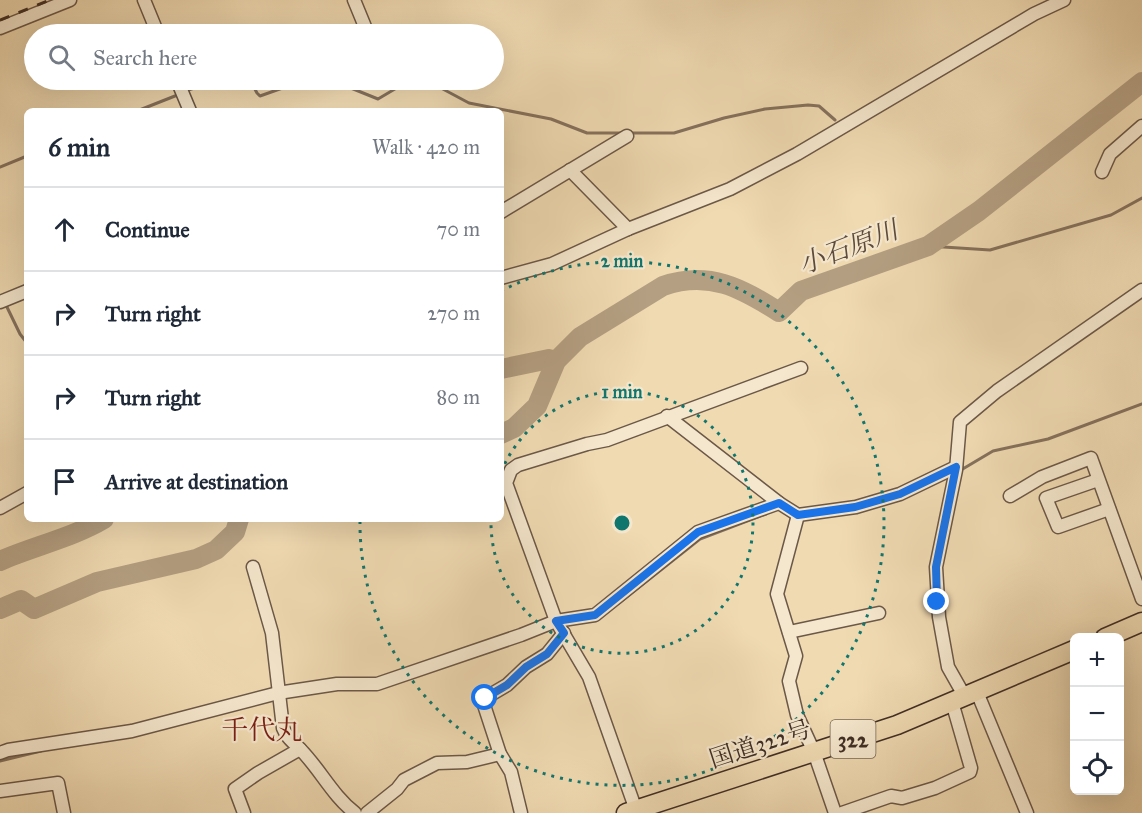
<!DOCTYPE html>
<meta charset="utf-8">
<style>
body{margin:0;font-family:"IM FELL Great Primer","Noto Serif JP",serif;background:#f2f2f3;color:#1f2937}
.controls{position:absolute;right:18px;bottom:18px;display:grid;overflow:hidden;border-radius:9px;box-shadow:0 6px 24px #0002}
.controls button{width:54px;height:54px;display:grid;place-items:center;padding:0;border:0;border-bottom:2px solid #e0e1e3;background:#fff;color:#1f2937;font:30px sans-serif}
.stop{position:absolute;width:18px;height:18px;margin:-14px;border:4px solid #1a73e8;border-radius:50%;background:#fff}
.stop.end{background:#1a73e8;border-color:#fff;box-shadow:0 2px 6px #0008}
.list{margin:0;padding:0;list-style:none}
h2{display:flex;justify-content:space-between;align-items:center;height:78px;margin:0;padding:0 24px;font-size:26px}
h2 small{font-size:20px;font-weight:400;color:#747a83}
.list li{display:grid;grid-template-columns:39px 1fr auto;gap:18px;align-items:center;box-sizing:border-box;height:84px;padding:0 24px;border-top:2px solid #e0e1e3}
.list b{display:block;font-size:22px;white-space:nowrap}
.list em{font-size:20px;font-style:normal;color:#747a83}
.icon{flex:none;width:33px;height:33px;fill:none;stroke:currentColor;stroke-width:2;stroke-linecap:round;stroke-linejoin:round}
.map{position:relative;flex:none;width:1142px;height:813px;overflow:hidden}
.search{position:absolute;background:#fff;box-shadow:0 6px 24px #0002;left:24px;top:24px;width:480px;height:66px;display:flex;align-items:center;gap:15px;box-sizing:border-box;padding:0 21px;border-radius:33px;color:#747a83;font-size:22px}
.panel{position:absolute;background:#fff;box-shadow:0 6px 24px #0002;left:24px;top:108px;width:480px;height:414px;border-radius:9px}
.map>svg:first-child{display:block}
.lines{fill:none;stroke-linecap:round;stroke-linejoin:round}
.stream{stroke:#85715d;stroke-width:3}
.river{stroke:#b49f82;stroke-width:20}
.minor-casing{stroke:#6b5848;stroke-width:15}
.highway-casing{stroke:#3f2d25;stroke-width:21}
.minor{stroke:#f5e7cd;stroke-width:12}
.highway{stroke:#f0dab2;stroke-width:18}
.rail{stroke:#3f2d25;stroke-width:3;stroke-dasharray:10 10;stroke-linecap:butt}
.route{stroke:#1a73e8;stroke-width:8}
.ring{fill:none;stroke:#0f766e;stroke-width:3;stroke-dasharray:3 6}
.labels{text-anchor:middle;stroke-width:4.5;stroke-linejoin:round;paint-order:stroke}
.shield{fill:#f5e7cd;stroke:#766557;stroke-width:1.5}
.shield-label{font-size:22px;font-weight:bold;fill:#3f2d25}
.street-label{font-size:24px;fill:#3f2d25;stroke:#f5e7cd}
.water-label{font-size:26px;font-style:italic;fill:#5c4a3c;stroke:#f5e7cd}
.quarter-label{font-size:27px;fill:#7a1f14;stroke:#f5e7cd}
.centre{fill:#0f766e;stroke:#f5e7cd;stroke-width:3}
.ring-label{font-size:18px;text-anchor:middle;font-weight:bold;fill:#0f766e;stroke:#f5e7cd;stroke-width:4.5;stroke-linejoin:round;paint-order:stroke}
</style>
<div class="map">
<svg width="1142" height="813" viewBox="0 0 1142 813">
<rect width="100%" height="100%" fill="#f0dab2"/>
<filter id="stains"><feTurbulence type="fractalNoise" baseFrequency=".00333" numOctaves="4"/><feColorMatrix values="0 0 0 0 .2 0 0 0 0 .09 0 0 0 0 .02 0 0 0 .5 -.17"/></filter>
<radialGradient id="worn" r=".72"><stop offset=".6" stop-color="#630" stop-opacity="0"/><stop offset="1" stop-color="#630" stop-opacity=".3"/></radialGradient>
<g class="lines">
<g class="stream">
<path d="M250,80L257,93L260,96L305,80"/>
<path d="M331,80L378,99L410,80"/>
<path d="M426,80L469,103L551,119L587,133H674L724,118L765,109L808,105L819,106L835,120"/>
<path d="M186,91L215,80"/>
<path d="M137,111L180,94"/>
<path d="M0,167L27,156"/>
<path d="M928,246L990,250L1111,215L1142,198"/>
<path d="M5,303L20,334L27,343"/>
<path d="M961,470L993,451L1048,439L1142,404"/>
<path d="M619,603L700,539L766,514"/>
<path d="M0,761L41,751"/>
</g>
<g class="river">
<path d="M501,369L549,359L556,361"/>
<path d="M501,434L514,428L537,406L556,361L580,337L663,286C709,270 741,288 779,312L801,291L928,246L979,211L1142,82"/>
<path d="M0,561C34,546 72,538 104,519"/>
<path d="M0,609L21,600L34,609L97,582L196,559L216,550L235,532L239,519"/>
</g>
<g class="minor-casing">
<g id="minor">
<path d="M144,0L158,34"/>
<path d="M354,0L368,34"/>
<path d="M0,28L70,0"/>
<path d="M177,80L190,111"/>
<path d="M570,170L628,229L730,189L797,154L1034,14L1064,0"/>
<path d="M1102,172L1110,154L1142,126"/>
<path d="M501,212L627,136"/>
<path d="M501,278L552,264L628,229"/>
<path d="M0,302L27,291"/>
<path d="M667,416L779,503"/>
<path d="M1098,480L1046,498L1058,527L1109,509"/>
<path d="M1010,496L1042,477L1091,458L1142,599"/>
<path d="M0,508L27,493"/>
<path d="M798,515L777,594L796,656L789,681L797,715L814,752L835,813"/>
<path d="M253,567L272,633L283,728C287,738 292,741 300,749C320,769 332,795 355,813"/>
<path d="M789,632L879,613"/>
<path d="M977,692L1027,813"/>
<path d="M965,697L948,667L939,617L936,567L956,470L960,422L997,391L1142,290"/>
<path d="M0,753L8,750L132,731L278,693L337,684H377L521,635L556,621L595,615L698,532L779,503L798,515L856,507L900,494L956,467"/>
<path d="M0,791L58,783L64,813"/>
<path d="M244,813L235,789L258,773L300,749"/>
<path d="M367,813L397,789L404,780L437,763L467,762L500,754"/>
<path d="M521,813L511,772L500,754L483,702L485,698L507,685L526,667L547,654L564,633"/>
<path d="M637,813L589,677L556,621L506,483L511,470L518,465L587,444L607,440L801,368"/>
<path d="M842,813L891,796L902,798L935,788L970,772L971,768L952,702"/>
</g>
</g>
<g class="highway-casing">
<g id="highway">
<path d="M1105,638L1142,622"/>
<path d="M626,813L897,725L1074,650"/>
</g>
</g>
<use href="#minor" class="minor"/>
<use href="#highway" class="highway"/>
<path class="rail" d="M0,20L50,0"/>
</g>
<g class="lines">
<path class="route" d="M485,698L507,685L526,667L547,654L564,633L556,621L595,615L698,532L779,503L798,515L855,507L900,494L956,467L936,567L937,602"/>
</g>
<g class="ring">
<path d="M501 472A131 131 0 1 1 491 520"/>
<path d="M501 291A262 262 0 1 1 360 521"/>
</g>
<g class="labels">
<rect class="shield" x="830.5" y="720" width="45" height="38" rx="4.5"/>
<g class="shield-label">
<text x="853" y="747">322</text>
</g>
<g class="street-label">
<text transform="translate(760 744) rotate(-18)" y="8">国道322号</text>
</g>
<g class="water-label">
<text transform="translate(848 247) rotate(-21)" y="9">小石原川</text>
</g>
<g class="quarter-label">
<text x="262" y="739">千代丸</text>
</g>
</g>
<circle cx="622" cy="523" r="9" class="centre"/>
<g class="ring-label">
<text x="622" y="267">2 min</text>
<text x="622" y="398">1 min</text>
</g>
<rect width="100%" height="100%" filter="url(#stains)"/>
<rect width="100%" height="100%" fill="url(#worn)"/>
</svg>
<div class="controls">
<button>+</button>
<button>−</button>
<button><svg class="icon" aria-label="locate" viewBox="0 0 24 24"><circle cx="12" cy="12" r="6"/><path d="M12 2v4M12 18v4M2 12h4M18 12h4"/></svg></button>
</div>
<div class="stop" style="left:485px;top:698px"></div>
<div class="stop end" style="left:937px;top:602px"></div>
<div class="search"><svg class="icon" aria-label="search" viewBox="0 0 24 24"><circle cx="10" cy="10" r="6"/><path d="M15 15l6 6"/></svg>Search here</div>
<section class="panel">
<h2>6 min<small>Walk · 420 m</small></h2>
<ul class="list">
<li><svg class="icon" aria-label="ahead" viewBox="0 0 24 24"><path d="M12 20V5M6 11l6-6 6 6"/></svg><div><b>Continue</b></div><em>70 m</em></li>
<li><svg class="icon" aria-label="right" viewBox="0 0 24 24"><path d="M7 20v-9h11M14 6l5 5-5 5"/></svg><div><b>Turn right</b></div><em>270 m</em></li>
<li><svg class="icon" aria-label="right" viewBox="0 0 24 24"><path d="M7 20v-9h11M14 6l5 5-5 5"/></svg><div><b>Turn right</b></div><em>80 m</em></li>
<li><svg class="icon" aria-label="arrive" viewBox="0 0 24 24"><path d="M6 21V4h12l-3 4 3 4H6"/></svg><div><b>Arrive at destination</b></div></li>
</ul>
</section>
</div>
